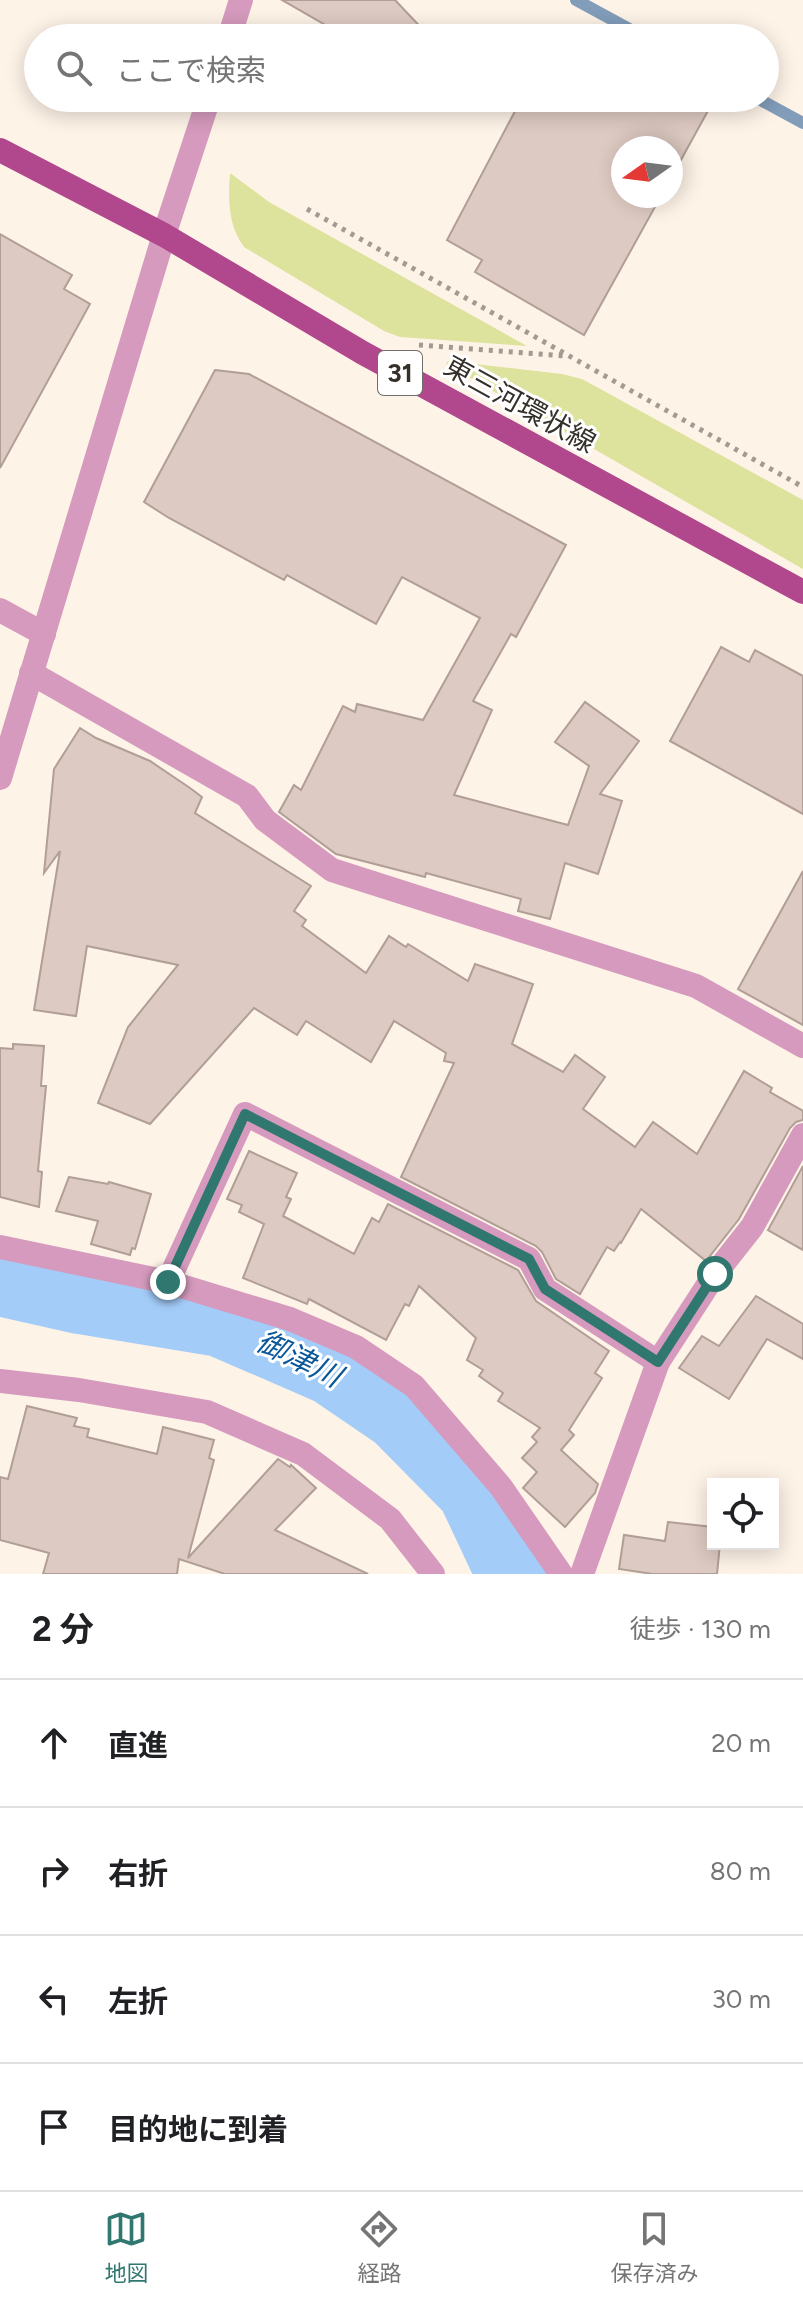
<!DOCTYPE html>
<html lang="ja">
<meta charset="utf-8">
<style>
body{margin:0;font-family:Figtree,"Noto Sans JP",sans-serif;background:#f2f2f2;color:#202124}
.controls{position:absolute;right:24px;bottom:24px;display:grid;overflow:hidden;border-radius:0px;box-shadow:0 4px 20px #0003}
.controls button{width:72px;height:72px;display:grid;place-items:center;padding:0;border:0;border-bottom:2px solid #e0e0e0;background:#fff;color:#202124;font:40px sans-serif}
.compass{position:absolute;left:611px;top:136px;width:72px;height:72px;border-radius:50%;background:#fff;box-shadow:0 4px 20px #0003;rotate:256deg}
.stop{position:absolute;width:24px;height:24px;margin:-18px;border:6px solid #307770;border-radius:50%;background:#fff}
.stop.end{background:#307770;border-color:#fff;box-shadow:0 2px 8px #0008}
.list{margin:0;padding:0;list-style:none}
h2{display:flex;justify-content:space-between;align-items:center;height:104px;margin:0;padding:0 32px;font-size:34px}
h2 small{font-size:26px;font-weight:400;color:#757577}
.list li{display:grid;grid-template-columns:52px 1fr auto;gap:24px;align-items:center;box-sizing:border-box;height:128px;padding:0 32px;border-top:2px solid #e0e0e0}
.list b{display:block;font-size:30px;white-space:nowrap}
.list em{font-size:26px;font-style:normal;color:#757577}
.icon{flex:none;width:44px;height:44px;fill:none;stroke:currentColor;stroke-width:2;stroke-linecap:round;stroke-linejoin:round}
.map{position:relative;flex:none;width:803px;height:1574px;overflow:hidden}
.search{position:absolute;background:#fff;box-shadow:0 4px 20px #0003;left:24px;right:24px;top:24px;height:88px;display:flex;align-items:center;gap:20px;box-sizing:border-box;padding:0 28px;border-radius:44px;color:#757577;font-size:30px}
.sheet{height:616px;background:#fff}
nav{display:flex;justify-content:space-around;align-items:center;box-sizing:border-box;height:112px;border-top:2px solid #e0e0e0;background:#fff;font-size:22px;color:#757577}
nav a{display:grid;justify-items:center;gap:4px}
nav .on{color:#307770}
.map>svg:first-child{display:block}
.green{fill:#dde29d}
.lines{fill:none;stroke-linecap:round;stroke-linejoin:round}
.stream{stroke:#829dba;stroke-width:12}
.river{stroke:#a3ccf8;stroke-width:70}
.building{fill:#ddcac2;stroke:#b19e96;stroke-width:2}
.path{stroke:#a39a91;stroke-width:5;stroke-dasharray:4 6;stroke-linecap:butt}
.minor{stroke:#d59abd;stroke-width:24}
.major{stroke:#b1478c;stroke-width:24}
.route{stroke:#307770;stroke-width:10}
.labels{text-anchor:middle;stroke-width:6;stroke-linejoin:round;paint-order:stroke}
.shield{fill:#fff;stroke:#726e6a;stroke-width:2}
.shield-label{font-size:26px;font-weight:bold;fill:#35302a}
.street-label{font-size:28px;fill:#35302a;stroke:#fff}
.water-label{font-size:30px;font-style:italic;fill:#0a5899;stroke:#fff}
</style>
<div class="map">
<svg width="803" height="1574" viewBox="0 0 803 1574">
<rect width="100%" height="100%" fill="#fef3e7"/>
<g class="green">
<path d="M230,173L269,202L527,346L400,337L384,331L244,247C228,225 228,200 230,173Z"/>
<path d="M448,361L562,374L582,379L803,500V569L446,364Z"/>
</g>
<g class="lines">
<g class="stream">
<path d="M576,0L646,38"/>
<path d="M757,98L803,123"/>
</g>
<path class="river" d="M0,1281L80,1299L220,1322L331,1370L397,1415L472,1491L511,1574"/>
</g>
<g class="building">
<path d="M282,0H395L431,38H348Z"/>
<path d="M522,98H715L671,178V148H623V196H661L584,335L475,272L482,260L447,240Z"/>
<path d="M0,234L72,275L64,289L90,304L0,468Z"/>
<path d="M215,370L249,374L566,545L516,637L511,634L473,701L492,710L454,795L568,825L589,766L555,742L585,702L639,741L600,794L622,801L598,874L565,863L550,919L518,911L521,899L426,873L425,877L336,854L279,812L294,785L301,790L343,706L355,712L357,704L423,720L480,618L402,577L376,624L287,575L284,580L169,518L144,502Z"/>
<path d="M721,647L749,662L755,650L803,676V814L670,741Z"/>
<path d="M80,728L96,738L150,761L190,788L202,797L195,813L311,886L294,911L306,920L302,926L366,973L389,936L406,947L408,944L468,981L475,964L533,984L512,1044L563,1072L575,1055L605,1077L583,1109L635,1147L653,1122L697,1154L744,1071L772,1088L770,1092L803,1111V1120L796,1122L790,1128L739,1219L706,1261L641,1209L621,1243L620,1242L614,1251L607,1247L580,1294L556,1279L542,1252L536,1246L401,1177L454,1063L444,1061L446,1053L394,1021L371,1062L306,1021L297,1035L254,1008L150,1124L98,1103L128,1027L178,965L87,946L76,1016L34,1010L60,851L44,873L54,769Z"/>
<path d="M803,871V1025L738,989Z"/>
<path d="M13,1044L44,1046L41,1086H46L38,1171L42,1172L39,1207L0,1197V1048L13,1049Z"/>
<path d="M249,1151L297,1173L286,1197L291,1199L283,1216L354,1254L372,1218L379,1222L388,1204L518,1270L536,1301L609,1351L595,1373L602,1378L569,1430L574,1435L561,1450L598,1484L595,1493L565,1527L523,1488L537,1472L522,1458L537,1442L532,1437L540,1428L498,1401L503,1393L479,1376L483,1370L467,1360L476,1338L419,1286L409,1306L405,1304L386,1340L309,1299L307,1304L243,1278L264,1224L239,1212L242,1205L227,1199Z"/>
<path d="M803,1166V1250L768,1230Z"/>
<path d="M69,1177L108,1184L109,1182L151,1194L135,1249L132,1248L130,1255L91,1244L98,1221L56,1211Z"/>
<path d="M756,1296L803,1324V1359L767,1339L729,1399L679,1368L702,1336L719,1346Z"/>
<path d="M27,1406L77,1418L74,1426L89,1429L87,1437L157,1454L163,1427L214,1440L209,1458L214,1460L188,1558L278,1459L290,1467L291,1465L316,1488L275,1530L368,1574H225L179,1559L177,1574H43L49,1553L0,1540V1477L8,1479Z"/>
<path d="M668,1522L713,1527V1544H720L717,1574H653L619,1569L624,1535L665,1541Z"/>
</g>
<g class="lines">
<g class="path">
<path d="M307,209L803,487"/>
<path d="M419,345L565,356"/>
</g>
<g class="minor">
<path d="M229,38L241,0"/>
<path d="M0,610L44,634"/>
<path d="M31,673L247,796L265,820L332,870L696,986L803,1046"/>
<path d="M0,778L164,235L209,98"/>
<path d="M0,1247L168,1282L290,1319L356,1347L414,1386L501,1487L561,1574"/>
<path d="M168,1282L245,1114L529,1259L545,1289L658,1362"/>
<path d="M0,1381L79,1390L207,1412L303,1454L390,1519L433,1574"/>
<path d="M582,1574L658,1362L715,1274L752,1227L803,1135"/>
</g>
<path class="major" d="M0,150L164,235L363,353L803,592"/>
</g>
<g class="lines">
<path class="route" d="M168,1282L245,1114L529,1259L545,1289L658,1362L715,1274"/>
</g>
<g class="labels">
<rect class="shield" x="378" y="351" width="44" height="44" rx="6"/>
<g class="shield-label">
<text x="400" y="382">31</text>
</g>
<g class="street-label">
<text transform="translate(520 404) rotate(29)" y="10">東三河環状線</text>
</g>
<g class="water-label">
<text transform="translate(299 1359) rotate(26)" y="10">御津川</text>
</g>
</g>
</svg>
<div class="controls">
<button><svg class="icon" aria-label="locate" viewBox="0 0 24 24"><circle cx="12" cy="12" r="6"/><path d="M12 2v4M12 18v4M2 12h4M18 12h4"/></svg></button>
</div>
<svg class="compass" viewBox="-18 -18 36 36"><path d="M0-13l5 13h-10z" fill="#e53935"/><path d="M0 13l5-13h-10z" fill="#757577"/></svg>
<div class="stop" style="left:715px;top:1274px"></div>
<div class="stop end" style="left:168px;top:1282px"></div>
<div class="search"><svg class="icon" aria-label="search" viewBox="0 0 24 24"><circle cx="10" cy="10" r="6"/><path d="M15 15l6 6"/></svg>ここで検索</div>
</div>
<section class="sheet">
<h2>2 分<small>徒歩 · 130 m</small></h2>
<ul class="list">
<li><svg class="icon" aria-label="ahead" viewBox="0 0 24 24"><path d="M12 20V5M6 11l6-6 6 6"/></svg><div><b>直進</b></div><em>20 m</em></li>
<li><svg class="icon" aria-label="right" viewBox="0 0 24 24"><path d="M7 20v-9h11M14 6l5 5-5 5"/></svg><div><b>右折</b></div><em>80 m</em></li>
<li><svg class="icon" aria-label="left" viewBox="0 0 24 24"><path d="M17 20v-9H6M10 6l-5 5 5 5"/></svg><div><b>左折</b></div><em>30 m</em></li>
<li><svg class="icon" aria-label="arrive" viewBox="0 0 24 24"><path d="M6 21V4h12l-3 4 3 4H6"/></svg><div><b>目的地に到着</b></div></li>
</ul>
</section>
<nav>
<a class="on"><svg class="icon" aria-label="map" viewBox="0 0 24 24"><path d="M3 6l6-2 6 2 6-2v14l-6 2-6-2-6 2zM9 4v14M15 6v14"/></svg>地図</a>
<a><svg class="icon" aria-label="directions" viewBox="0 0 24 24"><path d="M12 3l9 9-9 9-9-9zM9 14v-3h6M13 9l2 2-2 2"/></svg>経路</a>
<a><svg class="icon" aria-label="saved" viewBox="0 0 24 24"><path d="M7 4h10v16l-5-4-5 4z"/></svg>保存済み</a>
</nav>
